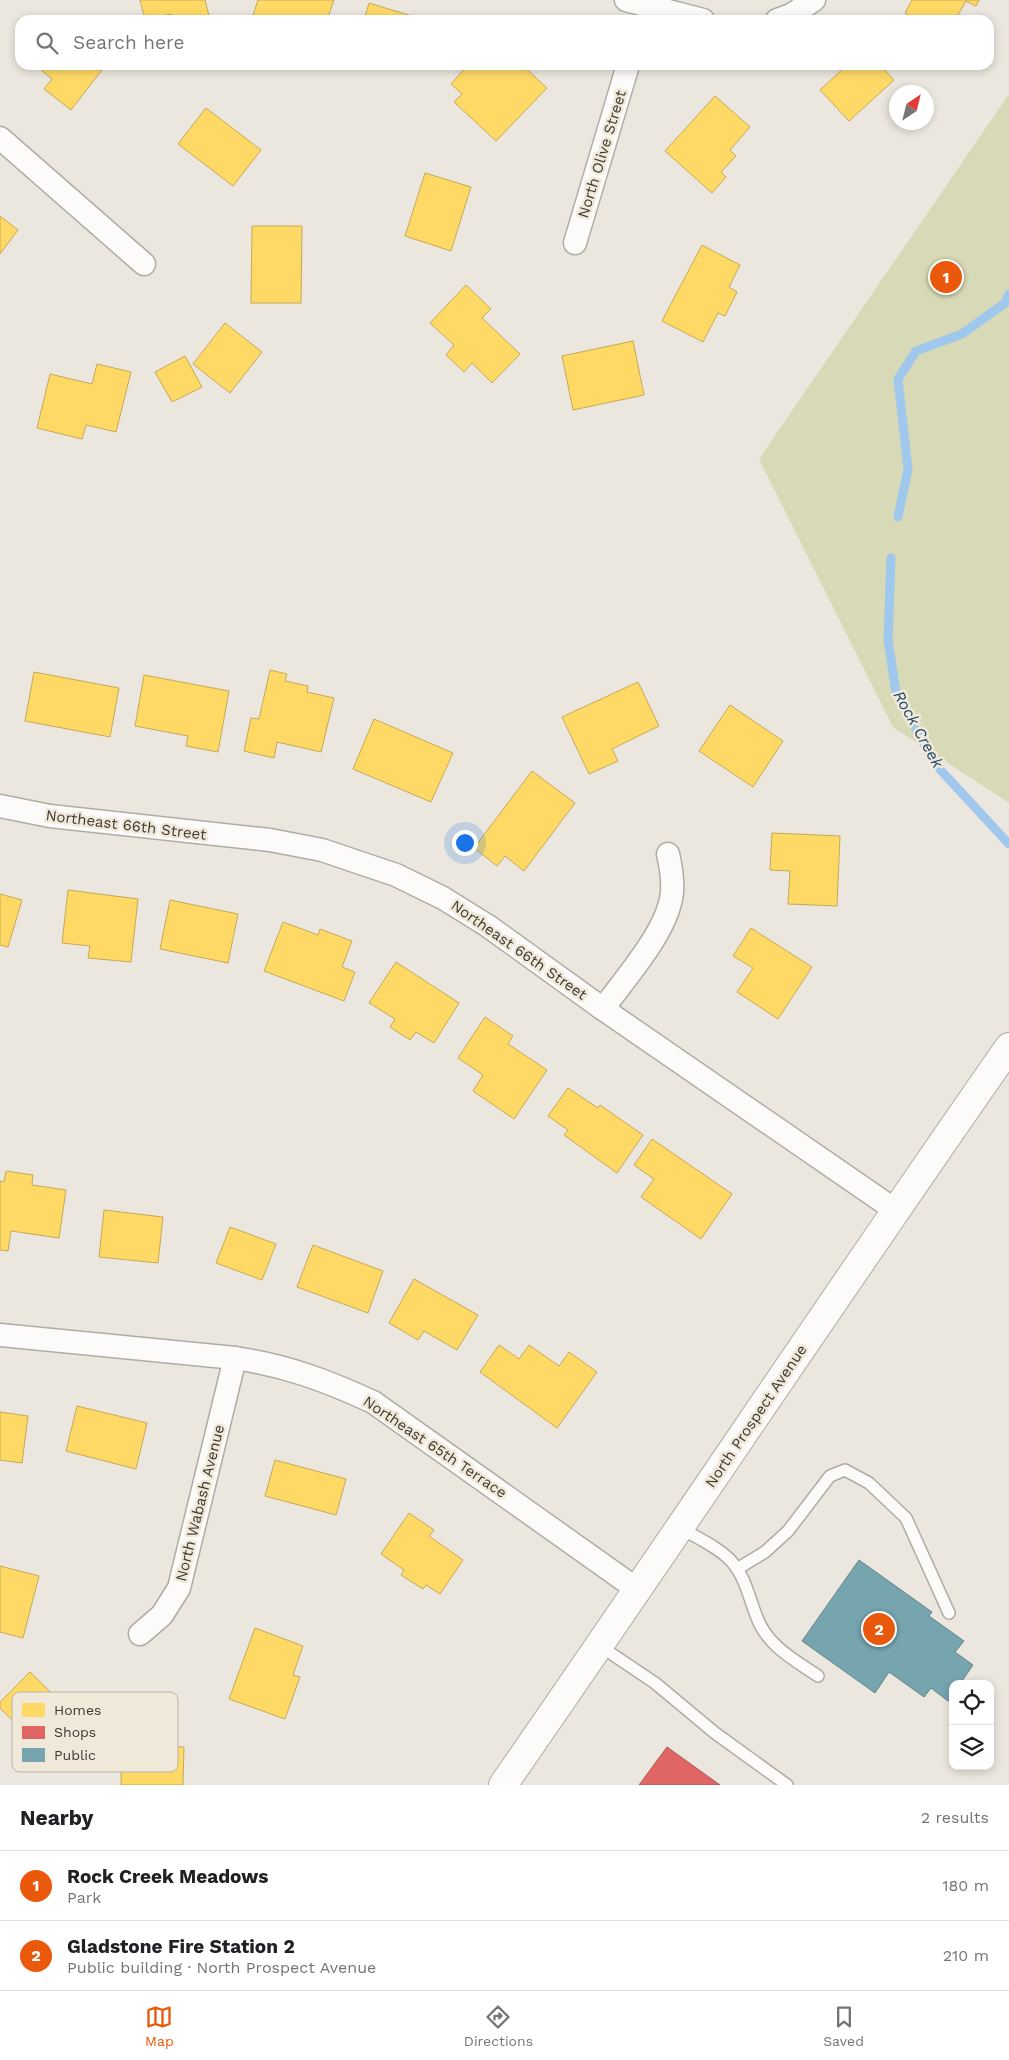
<!DOCTYPE html>
<meta charset="utf-8">
<style>
body{margin:0;font-family:"Work Sans",sans-serif;background:#f2f2f2;color:#202124}
.controls{position:absolute;right:15px;bottom:15px;display:grid;overflow:hidden;border-radius:10px;box-shadow:0 2px 8px #0003}
.controls button{width:45px;height:45px;display:grid;place-items:center;padding:0;border:0;border-bottom:1px solid #e0e0e0;background:#fff;color:#202124;font:25px sans-serif}
.compass{position:absolute;left:889px;top:85px;width:45px;height:45px;border-radius:50%;background:#fff;box-shadow:0 2px 8px #0003;rotate:35deg}
.you{position:absolute;left:464px;top:842px;width:18px;height:18px;margin:-12px;border:4px solid #fff;border-radius:50%;background:#1a73e8;box-shadow:0 0 0 8px #1a73e833}
.badge{display:grid;place-items:center;width:32px;height:32px;border-radius:50%;background:#ea580c;color:#fff;font-size:16px;font-weight:700}
.pin{position:absolute;translate:-50% -50%;border:2px solid #fff;box-shadow:0 1px 5px #0006}
.list{margin:0;padding:0;list-style:none}
h2{display:flex;justify-content:space-between;align-items:center;height:65px;margin:0;padding:0 20px;font-size:21px}
h2 small{font-size:16px;font-weight:400;color:#757577}
.list li{display:grid;grid-template-columns:32px 1fr auto;gap:15px;align-items:center;box-sizing:border-box;height:70px;padding:0 20px;border-top:1px solid #e0e0e0}
.list b{display:block;font-size:19px;white-space:nowrap}
.list p{margin:0;font-size:16px;white-space:nowrap;color:#757577}
.list em{font-size:16px;font-style:normal;color:#757577}
.icon{flex:none;width:28px;height:28px;fill:none;stroke:currentColor;stroke-width:2;stroke-linecap:round;stroke-linejoin:round}
.map{position:relative;flex:none;width:1009px;height:1785px;overflow:hidden}
.search{position:absolute;background:#fff;box-shadow:0 2px 8px #0003;left:15px;right:15px;top:15px;height:55px;display:flex;align-items:center;gap:12px;box-sizing:border-box;padding:0 18px;border-radius:15px;color:#757577;font-size:19px}
.sheet{height:205px;background:#fff}
nav{display:flex;justify-content:space-around;align-items:center;box-sizing:border-box;height:70px;border-top:1px solid #e0e0e0;background:#fff;font-size:14px;color:#757577}
nav a{display:grid;justify-items:center;gap:2px}
nav .on{color:#ea580c}
.map>svg:first-child{display:block}
.green{fill:#d8d9b6}
.homes{fill:#ffd966;stroke:#c5a957}
.shops{fill:#e06666;stroke:#af5857}
.public{fill:#76a5af;stroke:#65858a}
.lines{fill:none;stroke-linecap:round;stroke-linejoin:round}
.stream{stroke:#9fc8ec;stroke-width:9}
.service-casing{stroke:#afaca5;stroke-width:14}
.minor-casing{stroke:#afaca5;stroke-width:25}
.primary-casing{stroke:#afaca5;stroke-width:30}
.service{stroke:#fcfbfa;stroke-width:11}
.minor{stroke:#fcfbfa;stroke-width:22}
.primary{stroke:#fcfbfa;stroke-width:28}
.labels{text-anchor:middle;stroke-width:5;stroke-linejoin:round;paint-order:stroke}
.street-label{font-size:15px;fill:#3d3933;stroke:#f0e8d9}
.water-label{font-size:16px;font-style:italic;fill:#1b476b;stroke:#f0e8d9}
.key{fill:#f0e8d9;stroke:#bab4a7;stroke-width:1}
.key-label{font-size:14px;fill:#3d3933}
</style>
<div class="map">
<svg width="1009" height="1785" viewBox="0 0 1009 1785">
<rect width="100%" height="100%" fill="#ebe7de"/>
<path class="green" d="M1009,94V803L893,727L759,459Z"/>
<g class="homes">
<path d="M140,0H205L210,20H173L171,14L145,20Z"/>
<path d="M258,0H334L327,20H259L252,18Z"/>
<path d="M912,0H979L976,6L966,1L955,20H918L905,13Z"/>
<path d="M369,3L425,20H364Z"/>
<path d="M35,65H104L105,66L71,110L44,89L52,79Z"/>
<path d="M413,65H426L425,69Z"/>
<path d="M468,65H522L547,88L496,141L454,102L462,94L451,84Z"/>
<path d="M847,65H880L894,80L849,121L820,90Z"/>
<path d="M715,96L750,127L730,150L736,156L721,172L726,177L712,193L665,151Z"/>
<path d="M206,108L261,150L233,186L178,144Z"/>
<path d="M425,173L471,187L451,251L405,236Z"/>
<path d="M0,216L18,230L0,254Z"/>
<path d="M252,226H302L301,303H251Z"/>
<path d="M702,245L740,265L729,287L737,292L725,316L718,313L703,342L662,321Z"/>
<path d="M466,285L491,309L482,318L520,354L492,383L472,363L464,372L446,355L454,345L430,323Z"/>
<path d="M225,323L262,352L230,393L193,364Z"/>
<path d="M633,341L644,395L573,410L562,356Z"/>
<path d="M185,356L202,387L172,402L155,372Z"/>
<path d="M97,364L131,372L116,432L86,425L82,439L37,428L50,374L92,384Z"/>
<path d="M270,670L287,674L285,681L308,686L307,692L334,698L321,752L277,742L274,758L244,751L251,718L259,719Z"/>
<path d="M34,672L119,688L110,737L25,721Z"/>
<path d="M144,675L229,691L218,752L186,746L188,736L135,726Z"/>
<path d="M638,682L659,726L612,749L618,761L589,774L562,717Z"/>
<path d="M730,705L783,741L753,787L699,751Z"/>
<path d="M374,719L453,753L431,802L353,769Z"/>
<path d="M532,771L575,803L524,871L505,856L497,866L474,848Z"/>
<path d="M772,833L840,836L837,906L788,904L790,871L770,870Z"/>
<path d="M68,890L138,899L131,962L88,958L90,946L62,943Z"/>
<path d="M0,894L22,900L8,947L0,945Z"/>
<path d="M170,900L238,914L228,963L160,949Z"/>
<path d="M283,922L318,935L320,929L352,941L342,967L355,972L344,1001L264,971Z"/>
<path d="M751,928L812,967L778,1019L737,992L753,968L733,956Z"/>
<path d="M396,962L459,1003L434,1043L416,1032L410,1040L390,1027L395,1019L369,1003Z"/>
<path d="M485,1017L513,1036L508,1044L547,1070L514,1119L473,1091L483,1075L458,1058Z"/>
<path d="M568,1088L598,1108L600,1105L643,1135L617,1173L564,1135L568,1130L548,1116Z"/>
<path d="M652,1139L732,1194L701,1239L641,1197L654,1179L634,1165Z"/>
<path d="M6,1171L33,1175L32,1185L66,1190L59,1238L11,1231L8,1251L0,1250V1181L4,1182Z"/>
<path d="M104,1210L163,1217L158,1263L99,1257Z"/>
<path d="M230,1227L276,1244L262,1280L216,1263Z"/>
<path d="M313,1245L383,1271L368,1313L297,1287Z"/>
<path d="M414,1279L478,1315L457,1350L424,1331L418,1340L389,1323Z"/>
<path d="M499,1345L519,1359L529,1345L559,1366L569,1352L597,1372L557,1428L480,1372Z"/>
<path d="M77,1406L147,1423L136,1469L66,1451Z"/>
<path d="M0,1412L28,1416L22,1463L0,1460Z"/>
<path d="M275,1460L346,1479L336,1515L265,1496Z"/>
<path d="M409,1513L434,1530L429,1536L463,1560L440,1594L426,1585L423,1589L401,1575L404,1570L381,1554Z"/>
<path d="M0,1566L39,1576L23,1638L0,1632Z"/>
<path d="M255,1628L303,1646L293,1675L300,1677L285,1719L229,1699Z"/>
<path d="M30,1672L84,1725L50,1759L0,1708V1702Z"/>
<path d="M122,1728H151V1746L184,1747L183,1785H121Z"/>
</g>
<path class="shops" d="M667,1747L720,1785H639Z"/>
<path class="public" d="M859,1560L932,1612L929,1616L964,1641L955,1652L973,1665L960,1684H953V1694L948,1701L931,1688L924,1697L889,1672L875,1693L802,1641Z"/>
<g class="lines">
<g class="stream">
<path d="M898,517L908,469L898,379L916,351L962,334L1005,303L1009,294"/>
<path d="M891,558L888,640L896,692L934,763L1009,844"/>
</g>
<g class="service-casing">
<g id="service">
<path d="M681,1528C697,1538 720,1548 732,1562C745,1577 749,1597 756,1615C766,1645 793,1659 818,1676"/>
<path d="M737,1569L765,1552L788,1531L830,1476L845,1470L869,1483L906,1518L949,1613"/>
<path d="M600,1646L655,1683L715,1733L787,1785"/>
</g>
</g>
<g class="minor-casing">
<g id="minor">
<path d="M626,0L703,20"/>
<path d="M777,20L791,15L814,0"/>
<path d="M0,138L144,264"/>
<path d="M575,243L628,65"/>
<path d="M0,806L50,816L270,840L322,850L396,875L443,898L488,926L603,1009L895,1210"/>
<path d="M603,1009C625,978 669,930 672,892C673,879 671,867 668,854"/>
<path d="M0,1335L235,1358C287,1366 325,1380 373,1402L638,1590"/>
<path d="M140,1634L162,1615L179,1588L235,1358"/>
</g>
</g>
<g class="primary-casing">
<path id="primary" d="M503,1785C673,1540 838,1292 1009,1047"/>
</g>
<use href="#service" class="service"/>
<use href="#minor" class="minor"/>
<use href="#primary" class="primary"/>
</g>
<g class="labels">
<g class="street-label">
<text transform="translate(602 154) rotate(-73)" y="5">North Olive Street</text>
<text transform="translate(126 825) rotate(7)" y="5">Northeast 66th Street</text>
<text transform="translate(519 950) rotate(35)" y="5">Northeast 66th Street</text>
<text transform="translate(756 1416) rotate(-56)" y="5">North Prospect Avenue</text>
<text transform="translate(435 1447) rotate(34)" y="5">Northeast 65th Terrace</text>
<text transform="translate(200 1503) rotate(-76)" y="5">North Wabash Avenue</text>
</g>
<g class="water-label">
<text transform="translate(919 729) rotate(61)" y="6">Rock Creek</text>
</g>
</g>
<rect x="12" y="1692" width="166" height="80" rx="8" class="key"/>
<rect x="22" y="1703" width="23" height="14" fill="#ffd966"/>
<rect x="22" y="1726" width="23" height="13" fill="#e06666"/>
<rect x="22" y="1748" width="23" height="14" fill="#76a5af"/>
<g class="key-label">
<text x="54" y="1715">Homes</text>
<text x="54" y="1737">Shops</text>
<text x="54" y="1760">Public</text>
</g>
</svg>
<div class="controls">
<button><svg class="icon" aria-label="locate" viewBox="0 0 24 24"><circle cx="12" cy="12" r="6"/><path d="M12 2v4M12 18v4M2 12h4M18 12h4"/></svg></button>
<button><svg class="icon" aria-label="layers" viewBox="0 0 24 24"><path d="M12 4l9 5-9 5-9-5zM3 14l9 5 9-5"/></svg></button>
</div>
<svg class="compass" viewBox="-18 -18 36 36"><path d="M0-13l5 13h-10z" fill="#e53935"/><path d="M0 13l5-13h-10z" fill="#757577"/></svg>
<div class="you"></div>
<div class="pin badge" style="left:946px;top:277px">1</div>
<div class="pin badge" style="left:879px;top:1629px">2</div>
<div class="search"><svg class="icon" aria-label="search" viewBox="0 0 24 24"><circle cx="10" cy="10" r="6"/><path d="M15 15l6 6"/></svg>Search here</div>
</div>
<section class="sheet">
<h2>Nearby<small>2 results</small></h2>
<ul class="list">
<li><span class="badge">1</span><div><b>Rock Creek Meadows</b><p>Park</p></div><em>180 m</em></li>
<li><span class="badge">2</span><div><b>Gladstone Fire Station 2</b><p>Public building · North Prospect Avenue</p></div><em>210 m</em></li>
</ul>
</section>
<nav>
<a class="on"><svg class="icon" aria-label="map" viewBox="0 0 24 24"><path d="M3 6l6-2 6 2 6-2v14l-6 2-6-2-6 2zM9 4v14M15 6v14"/></svg>Map</a>
<a><svg class="icon" aria-label="directions" viewBox="0 0 24 24"><path d="M12 3l9 9-9 9-9-9zM9 14v-3h6M13 9l2 2-2 2"/></svg>Directions</a>
<a><svg class="icon" aria-label="saved" viewBox="0 0 24 24"><path d="M7 4h10v16l-5-4-5 4z"/></svg>Saved</a>
</nav>
